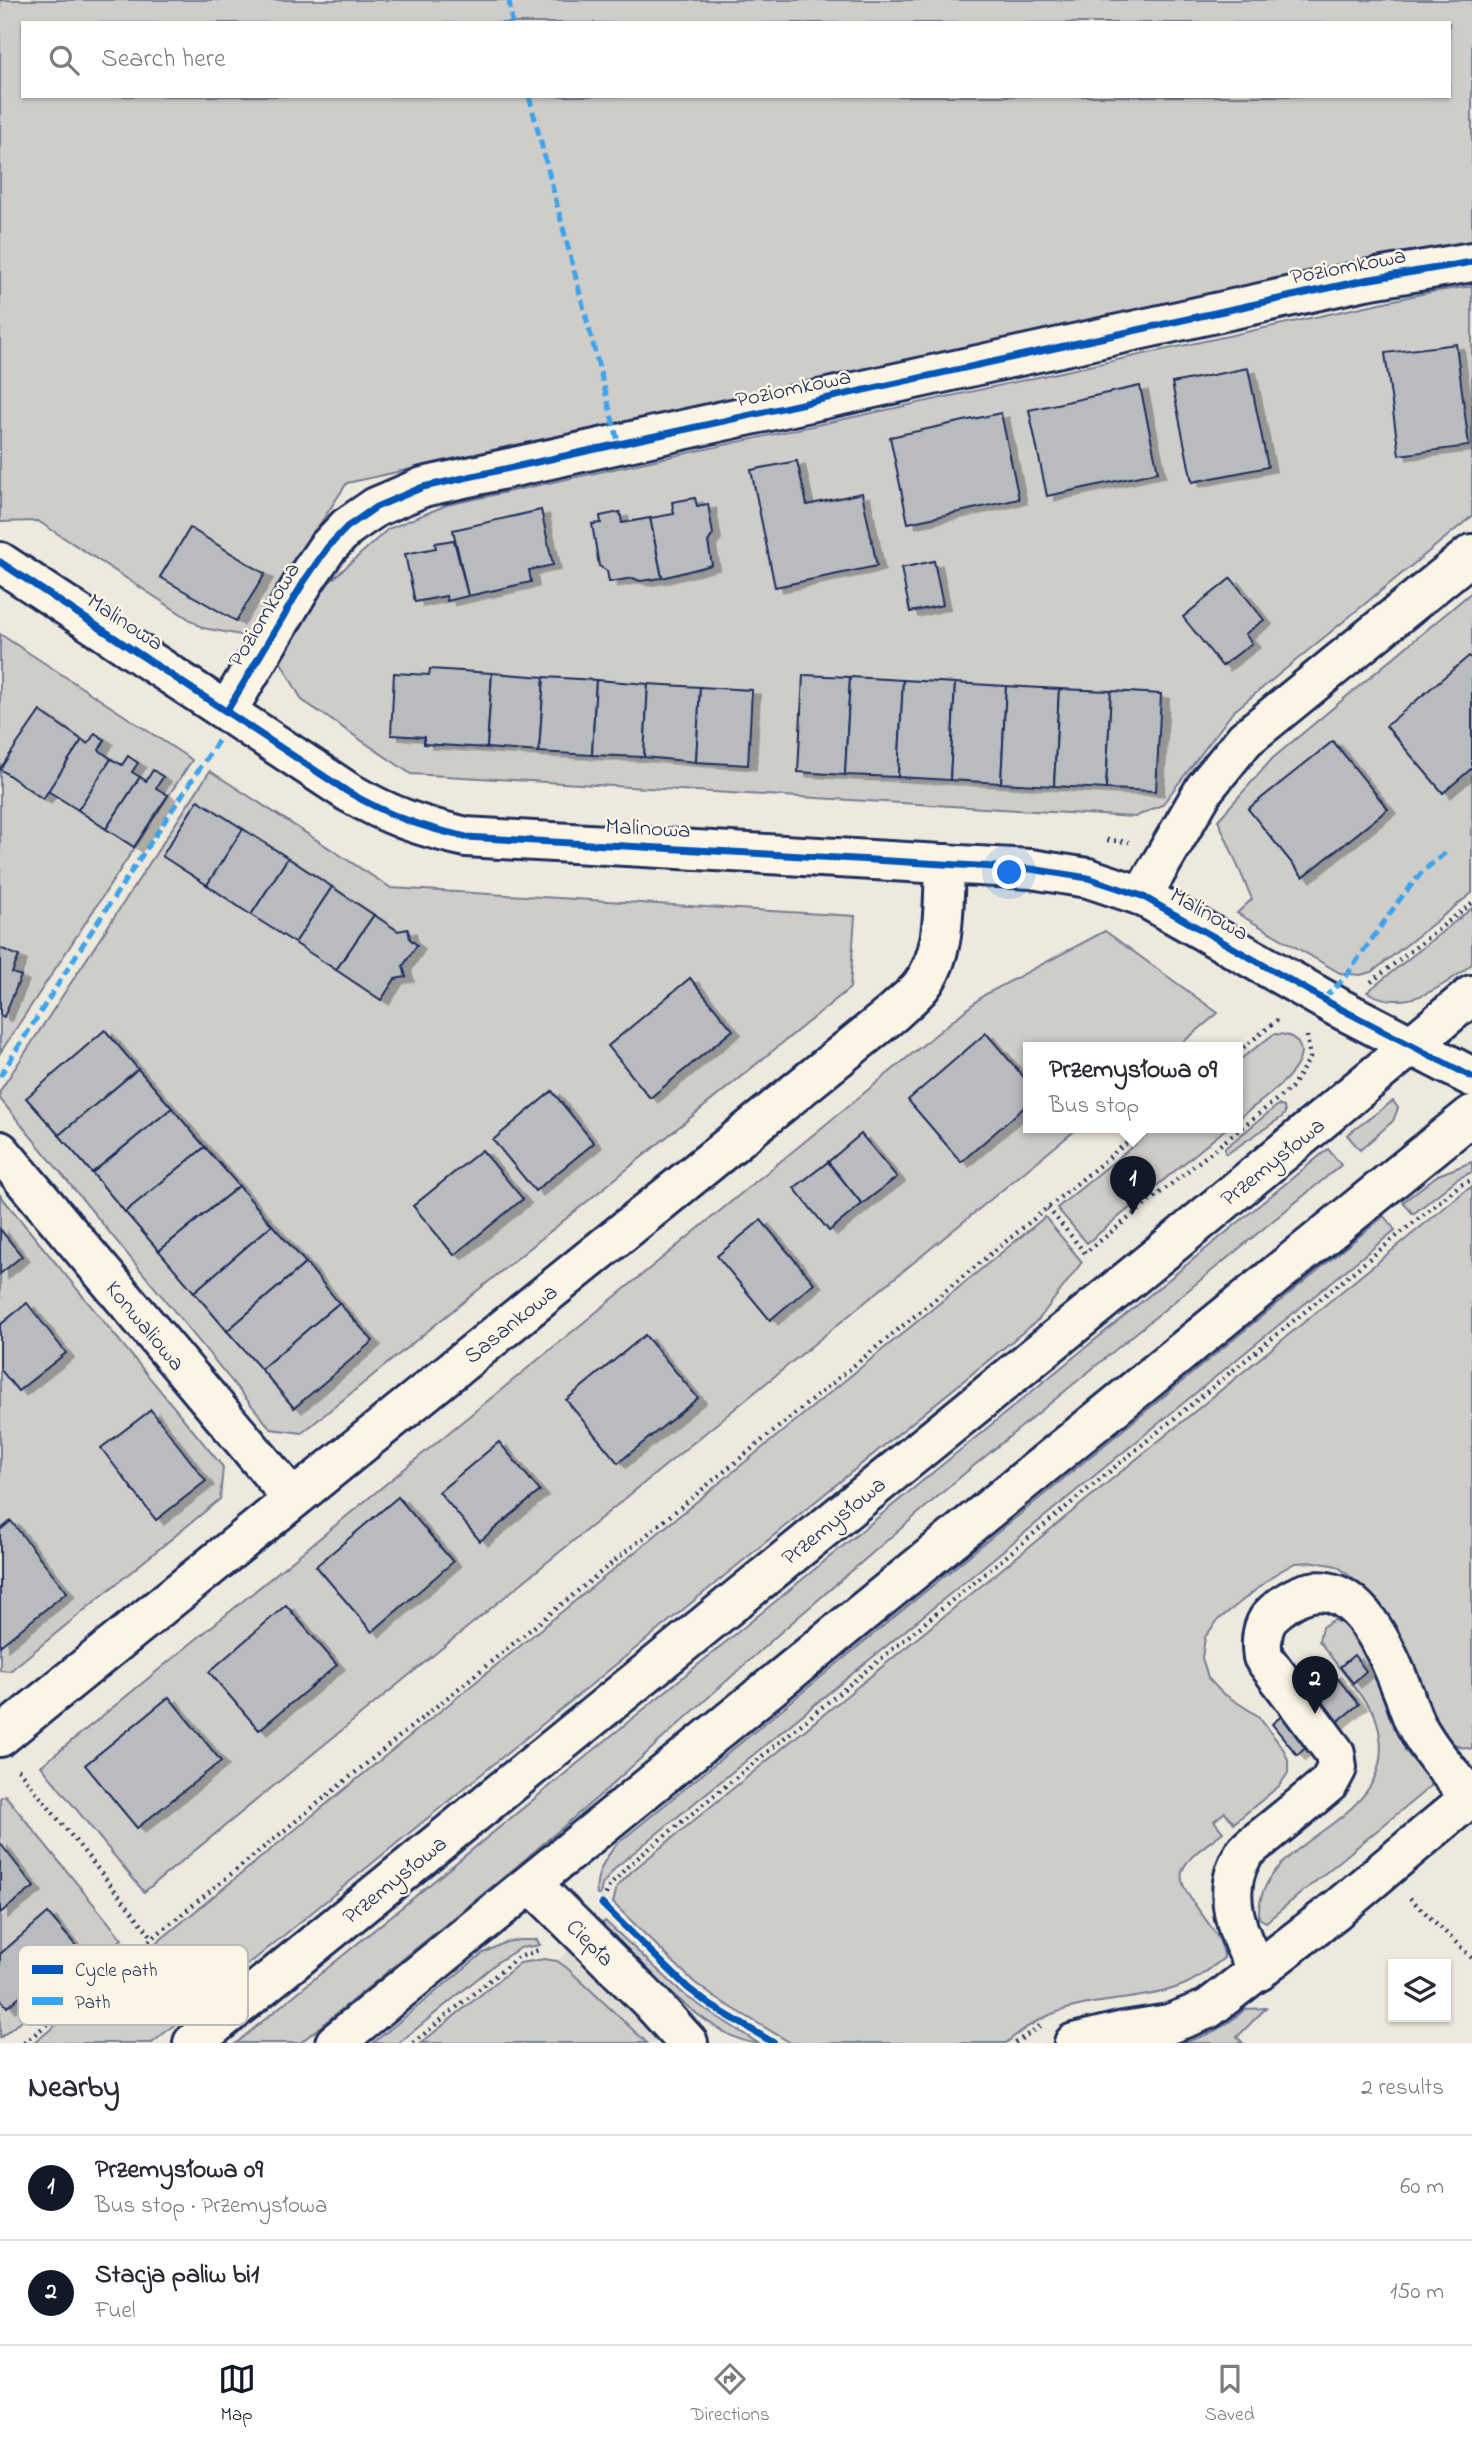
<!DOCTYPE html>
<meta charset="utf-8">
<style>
body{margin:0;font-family:"Indie Flower",sans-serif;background:#f2f2f3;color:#2b2b33}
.controls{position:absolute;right:21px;bottom:21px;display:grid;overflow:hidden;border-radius:0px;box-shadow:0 2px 5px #0004}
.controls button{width:63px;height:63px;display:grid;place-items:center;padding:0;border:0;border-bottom:2px solid #e1e1e2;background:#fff;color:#2b2b33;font:35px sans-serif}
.you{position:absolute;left:1010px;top:873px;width:24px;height:24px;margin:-18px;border:5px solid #fff;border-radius:50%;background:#1a73e8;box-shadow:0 0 0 10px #1a73e833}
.badge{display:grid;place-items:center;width:46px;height:46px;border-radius:50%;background:#111827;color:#fff;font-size:23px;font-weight:700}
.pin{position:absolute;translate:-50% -58px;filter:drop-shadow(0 2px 4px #0008)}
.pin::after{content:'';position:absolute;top:37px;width:24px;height:21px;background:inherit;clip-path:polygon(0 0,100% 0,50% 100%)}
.popup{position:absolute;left:1023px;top:1042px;width:220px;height:91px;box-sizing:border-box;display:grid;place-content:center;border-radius:0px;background:#fff;filter:drop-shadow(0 2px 5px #0005);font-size:23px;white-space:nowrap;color:#7c7c81}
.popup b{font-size:26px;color:#2b2b33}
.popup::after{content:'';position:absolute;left:50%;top:100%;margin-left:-14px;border:14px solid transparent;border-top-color:#fff}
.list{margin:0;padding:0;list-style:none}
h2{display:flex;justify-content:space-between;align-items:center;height:91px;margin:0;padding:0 28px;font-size:30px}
h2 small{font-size:23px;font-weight:400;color:#7c7c81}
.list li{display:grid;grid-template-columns:46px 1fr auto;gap:21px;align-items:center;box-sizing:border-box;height:105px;padding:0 28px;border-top:2px solid #e1e1e2}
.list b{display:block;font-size:26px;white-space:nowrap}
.list p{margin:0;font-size:23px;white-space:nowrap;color:#7c7c81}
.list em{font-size:23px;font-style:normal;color:#7c7c81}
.icon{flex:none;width:38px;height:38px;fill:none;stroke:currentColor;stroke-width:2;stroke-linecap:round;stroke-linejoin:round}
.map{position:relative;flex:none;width:1472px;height:2043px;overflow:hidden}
.search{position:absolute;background:#fff;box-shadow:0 2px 5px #0004;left:21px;right:21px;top:21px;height:77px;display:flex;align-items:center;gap:18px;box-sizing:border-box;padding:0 24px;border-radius:0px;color:#7c7c81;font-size:26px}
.sheet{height:301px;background:#fff}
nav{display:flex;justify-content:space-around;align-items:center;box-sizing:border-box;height:98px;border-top:2px solid #e1e1e2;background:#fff;font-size:19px;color:#7c7c81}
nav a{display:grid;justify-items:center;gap:4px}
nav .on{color:#111827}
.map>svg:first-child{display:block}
.built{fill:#dedbd4}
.green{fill:#cfcdca;stroke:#757e94;stroke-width:2;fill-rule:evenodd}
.building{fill:#babbbe;stroke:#1b2f5e;stroke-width:2;filter:url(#shadow)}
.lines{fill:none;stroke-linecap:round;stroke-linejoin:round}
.minor-casing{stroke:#1b2f5e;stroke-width:44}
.major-casing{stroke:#1b2f5e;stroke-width:44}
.path{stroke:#1b2f5e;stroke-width:4.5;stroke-dasharray:2 5;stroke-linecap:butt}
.minor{stroke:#fcf5e5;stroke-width:38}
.major{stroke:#fcf5e5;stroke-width:38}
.quiet{stroke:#3da3ed;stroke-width:5;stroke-dasharray:10 5;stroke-linecap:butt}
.cycleway-casing{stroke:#fcf5e5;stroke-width:11}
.cycleway{stroke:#0057b8;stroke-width:7}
.labels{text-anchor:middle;stroke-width:5;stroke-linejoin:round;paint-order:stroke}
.street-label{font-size:23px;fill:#1b2f5e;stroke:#fcf5e5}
.key{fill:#fcf5e5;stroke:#b8babc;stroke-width:2}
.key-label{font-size:19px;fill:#1b2f5e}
</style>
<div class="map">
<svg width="1472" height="2043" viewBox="0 0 1472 2043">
<defs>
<filter id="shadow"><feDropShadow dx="8" dy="4.5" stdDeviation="0" flood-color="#0004"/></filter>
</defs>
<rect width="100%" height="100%" fill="#eee9dd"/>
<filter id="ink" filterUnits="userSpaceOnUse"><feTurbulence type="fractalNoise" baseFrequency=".0143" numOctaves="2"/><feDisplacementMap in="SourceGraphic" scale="14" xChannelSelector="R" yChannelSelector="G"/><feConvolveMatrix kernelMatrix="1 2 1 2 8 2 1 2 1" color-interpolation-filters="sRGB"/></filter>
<g filter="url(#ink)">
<path class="built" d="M568,1951L664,2043H459L557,1961Z"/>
<g class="green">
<path d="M0,0H1472V243L1399,253L347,483L246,636L203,628L38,521L0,522ZM23,23H1449V96H23Z"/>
<path d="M1472,286V516L1233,712L1162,805L1135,817L411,774L302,700L278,657L324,587L388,529L447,505L1431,292Z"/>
<path d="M1472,592V893L1372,972L1360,975L1340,973L1237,913L1252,899L1218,820L1273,758Z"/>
<path d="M0,634L192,760L0,1053Z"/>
<path d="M210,771L391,888L855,916L850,988L302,1433L271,1429L0,1099V1091Z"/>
<path d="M1472,908V964C1443,987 1405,1014 1367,992Z"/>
<path d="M1105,931L1218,1013L1176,1048H1028V1128H1078L144,1892L41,1766L984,995Z"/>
<path d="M1274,1034C1284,1034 1294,1035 1299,1045C1312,1069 1254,1105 1238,1119V1061Z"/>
<path d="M1393,1101L1398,1108L1393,1121L1360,1150L1347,1135Z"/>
<path d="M1278,1105L1284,1107L1285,1113L1282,1117L1228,1153H1225V1148Z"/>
<path d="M1155,1128H1227L1087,1243L1057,1208Z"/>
<path d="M1328,1149L1341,1165L965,1473L782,1631L599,1796L516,1867L300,2043H236Z"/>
<path d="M1472,1162V1172L1457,1179L1413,1214L1403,1202L1438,1175Z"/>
<path d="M1472,1187V1749L1461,1747L1444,1739L1433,1723L1401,1637L1390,1618L1357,1582L1337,1566L1315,1562L1295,1563L1277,1573L1218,1620L1205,1637L1202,1658L1208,1678L1221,1692L1258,1716L1284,1750L1288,1760V1773L1279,1786L1234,1823L1225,1812L1214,1821L1223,1832C1211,1842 1190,1854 1183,1869C1172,1892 1224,1928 1224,1958C1210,1969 1195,1981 1178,1987C1137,2002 1090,1998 1052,2014C1034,2021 1021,2031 1006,2043H791L714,1997L694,1982L613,1903L617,1887L632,1871L1466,1190Z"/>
<path d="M0,1195L223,1467L220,1499L10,1671L0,1670Z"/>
<path d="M1384,1216L1395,1230L616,1867L602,1885L600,1895H597C594,1876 605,1858 617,1844Z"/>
<path d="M1045,1217L1082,1262L1039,1319L152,2043H34Z"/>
<path d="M1334,1620L1351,1628L1369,1656L1405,1750C1413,1763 1427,1770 1431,1786L1266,1922L1259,1918C1255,1829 1416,1827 1374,1713L1319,1641L1322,1627Z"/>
<path d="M5,1795L122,1939L0,2038V1798Z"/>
<path d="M605,1921L687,1997L758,2043C713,2043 634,1957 601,1925Z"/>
<path d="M520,1940H537L540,1945L520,1948L499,1961L399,2043H373L483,1953L506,1942Z"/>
<path d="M544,1959L557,1961L567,1968L647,2043H421L520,1963Z"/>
<path d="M1266,2008L1237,2037L1243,2043H1182C1207,2036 1226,2027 1245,2009Z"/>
</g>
<g class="building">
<path d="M1456,344L1469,446L1399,455L1385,353Z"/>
<path d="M1248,368L1268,467L1192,482L1172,383Z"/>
<path d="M1140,386L1158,472L1047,496L1029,410Z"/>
<path d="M1001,413L1019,499L908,523L890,437Z"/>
<path d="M797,461L807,505L862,493L877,566L775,587L751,470Z"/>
<path d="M695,498L697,506L708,504L713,534L708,542L712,565L662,578L650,518L674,514L672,502Z"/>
<path d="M541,510L553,565L529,570L531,582L468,596L453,530Z"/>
<path d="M620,512L622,523L650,518L662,578L640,581L633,578L609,582L607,571L599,566L592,524L601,523L600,516Z"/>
<path d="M190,528L265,574L236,621L160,577Z"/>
<path d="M454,540L468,596L447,601L446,596L415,602L405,554L436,548L435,543Z"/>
<path d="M934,561L943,605L910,612L901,568Z"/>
<path d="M1231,578L1264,620L1245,634L1252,643L1222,666L1183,617Z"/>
<path d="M1469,656L1472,659V768L1443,793L1386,726Z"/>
<path d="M430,669L492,673L487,748L424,744V737L391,735L394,673L429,675Z"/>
<path d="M492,673L544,677L539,752L487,748Z"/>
<path d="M803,675L850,677L845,775L798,772Z"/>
<path d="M544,677L596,680L592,755L539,752Z"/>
<path d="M850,677L903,680L898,777L845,775Z"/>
<path d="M596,680L648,684L644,757L592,755Z"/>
<path d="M903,680L955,683L950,780L898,777Z"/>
<path d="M955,683L1006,686L1001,783L950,780Z"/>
<path d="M648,684L700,687L696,762L644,757Z"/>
<path d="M1006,686L1059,689L1054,786L1001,783Z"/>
<path d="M700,687L752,690L748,765L696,762Z"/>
<path d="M1059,689L1111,691L1106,789L1054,786Z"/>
<path d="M1111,691L1161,694L1156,791L1106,789Z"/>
<path d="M40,711L82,740L43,799L0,769Z"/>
<path d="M95,733L105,740L99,750L111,759L78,810L48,791L82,740L88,744Z"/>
<path d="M1333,741L1388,809L1303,877L1248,809Z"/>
<path d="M128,756L138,763L132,772L140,777L106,829L78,810L111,759L122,765Z"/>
<path d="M153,770L163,777L156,788L168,795L134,847L106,829L140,777L146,781Z"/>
<path d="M198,800L243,829L207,885L162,856Z"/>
<path d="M243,829L288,858L251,915L207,885Z"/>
<path d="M288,858L332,887L295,943L251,915Z"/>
<path d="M332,887L374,915L336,970L295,943Z"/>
<path d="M374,915L398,931L408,929L410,939L417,945L403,966L406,977L395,979L381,1000L336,970Z"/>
<path d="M0,948L19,956L12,973L21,976L4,1017L0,1015Z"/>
<path d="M690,978L733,1030L650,1098L608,1046Z"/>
<path d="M105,1030L138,1069L59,1135L26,1098Z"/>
<path d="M986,1033L1028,1082V1104L961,1162L908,1100Z"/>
<path d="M138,1069L172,1108L92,1173L59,1135Z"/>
<path d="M552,1091L594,1143L535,1191L493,1140Z"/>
<path d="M172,1108L205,1147L125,1212L92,1173Z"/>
<path d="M861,1134L897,1177L862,1204L828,1162Z"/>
<path d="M205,1147L239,1186L159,1251L125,1212Z"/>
<path d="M482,1150L523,1199L454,1255L413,1206Z"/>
<path d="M828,1162L862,1204L829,1231L794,1188Z"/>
<path d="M239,1186L272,1225L194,1292L159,1251Z"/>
<path d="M761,1220L814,1283L770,1320L717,1256Z"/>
<path d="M272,1225L306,1263L227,1331L194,1292Z"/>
<path d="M0,1229L22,1256L0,1274Z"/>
<path d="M306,1263L339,1303L261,1369L227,1331Z"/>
<path d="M27,1303L66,1353L18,1391L0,1369V1325Z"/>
<path d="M339,1303L373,1341L294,1408L261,1369Z"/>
<path d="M645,1335L698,1398L618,1463L566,1400Z"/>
<path d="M151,1410L206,1481L156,1520L101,1448Z"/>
<path d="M499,1442L540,1491L480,1541L439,1492Z"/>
<path d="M398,1497L453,1562L372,1632L316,1566Z"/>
<path d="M11,1521L67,1592L0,1646V1530Z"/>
<path d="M286,1605L337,1665L259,1730L209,1672Z"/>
<path d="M1354,1655L1366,1671L1353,1683L1340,1667Z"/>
<path d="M1333,1673L1359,1704L1297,1755L1272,1724Z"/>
<path d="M169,1697L221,1761L137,1828L85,1765Z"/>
<path d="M0,1843L34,1887L0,1913Z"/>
<path d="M48,1913L77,1947L7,2007L0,1998V1954Z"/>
</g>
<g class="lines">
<g class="minor-casing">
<g id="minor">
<path d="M0,562L348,792C390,816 418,826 466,837L1031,869L1088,878L1142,896L1339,1008L1472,1077"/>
<path d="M227,711L305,580L327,548L347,527L376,507L423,487L1365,280L1472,262"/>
<path d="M1142,896L1205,788L1245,739L1472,554"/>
<path d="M0,1151L293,1499"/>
<path d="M0,1737L893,1013C902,1004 913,996 921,986C947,953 943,903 945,864"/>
<path d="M532,1884L650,2001L688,2043"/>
<path d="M1259,1971C1238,1939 1220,1892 1243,1855C1248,1847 1260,1840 1267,1834C1288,1817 1309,1800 1329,1783L1337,1768L1335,1753L1263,1657C1260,1638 1262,1621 1278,1609C1344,1555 1382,1637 1402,1689C1407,1701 1410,1714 1416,1725C1430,1751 1451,1774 1470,1797"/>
<path d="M1074,2043L1124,2031L1169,2024L1208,2009L1336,1910L1472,1796"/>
</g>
</g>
<g class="major-casing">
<g id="major">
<path d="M193,2043L1165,1250L1472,995"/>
<path d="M335,2043L1472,1115"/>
</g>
</g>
<g class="path">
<path d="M1107,840L1129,842"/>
<path d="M1371,982L1472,903"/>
<path d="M1238,1052L1281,1017"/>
<path d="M1048,1208L1085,1253L1291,1088L1310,1058L1307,1036"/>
<path d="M18,1769L153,1938"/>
<path d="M1410,1898L1472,1958"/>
<path d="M603,1901L609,1887L628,1866L1408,1227L1460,1185L1472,1180"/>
<path d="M24,2043L1145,1128"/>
<path d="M413,2043L517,1958L541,1949"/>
<path d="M1015,2043L1040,2026"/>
</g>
<use href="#minor" class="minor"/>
<use href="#major" class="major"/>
<g class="quiet">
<path d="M509,0L512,23"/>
<path d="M529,96L619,445"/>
<path d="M1324,998L1344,979L1400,899L1423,871L1449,850"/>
<path d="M0,1076L89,935L220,738"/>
</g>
<g class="cycleway-casing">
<g id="cycleway">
<path d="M0,562L348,792C390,816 418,826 466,837L1031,869L1088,878L1142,896L1339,1008L1472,1077"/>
<path d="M227,711L305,580L327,548L347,527L376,507L423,487L1365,280L1472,262"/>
<path d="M602,1904L688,1988L710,2005L774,2043"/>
</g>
</g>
<use href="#cycleway" class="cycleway"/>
</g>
</g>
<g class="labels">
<g class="street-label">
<text transform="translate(1348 265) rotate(-11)" y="8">Poziomkowa</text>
<text transform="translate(793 387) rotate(-12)" y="8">Poziomkowa</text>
<text transform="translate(263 614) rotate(-59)" y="8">Poziomkowa</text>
<text transform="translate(126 621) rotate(33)" y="8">Malinowa</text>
<text transform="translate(648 827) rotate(3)" y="8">Malinowa</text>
<text transform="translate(1210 913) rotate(29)" y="8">Malinowa</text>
<text transform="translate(1272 1161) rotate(-39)" y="8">Przemysłowa</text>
<text transform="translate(510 1323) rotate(-39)" y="8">Sasankowa</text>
<text transform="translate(146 1325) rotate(50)" y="8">Konwaliowa</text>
<text transform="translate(833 1520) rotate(-39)" y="8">Przemysłowa</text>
<text transform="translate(394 1879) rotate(-39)" y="8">Przemysłowa</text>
<text transform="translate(591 1942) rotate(45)" y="8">Ciepła</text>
</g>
</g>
<rect x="18" y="1945" width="230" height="80" rx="10" class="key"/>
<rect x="32" y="1965" width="31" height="9" fill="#0057b8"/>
<rect x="32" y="1997" width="31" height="8" fill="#3da3ed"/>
<g class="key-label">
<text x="75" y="1976">Cycle path</text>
<text x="75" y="2008">Path</text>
</g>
</svg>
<div class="controls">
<button><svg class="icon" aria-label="layers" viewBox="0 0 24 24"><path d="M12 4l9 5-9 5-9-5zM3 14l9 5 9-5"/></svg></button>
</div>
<div class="you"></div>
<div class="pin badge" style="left:1133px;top:1214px">1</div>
<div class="popup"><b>Przemysłowa 09</b>Bus stop</div>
<div class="pin badge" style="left:1315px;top:1714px">2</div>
<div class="search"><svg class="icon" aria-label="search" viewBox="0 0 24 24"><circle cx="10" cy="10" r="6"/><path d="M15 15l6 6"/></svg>Search here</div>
</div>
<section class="sheet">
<h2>Nearby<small>2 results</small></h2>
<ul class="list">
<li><span class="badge">1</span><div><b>Przemysłowa 09</b><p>Bus stop · Przemysłowa</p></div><em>60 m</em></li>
<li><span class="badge">2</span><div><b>Stacja paliw bi1</b><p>Fuel</p></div><em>150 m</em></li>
</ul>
</section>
<nav>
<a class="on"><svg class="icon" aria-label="map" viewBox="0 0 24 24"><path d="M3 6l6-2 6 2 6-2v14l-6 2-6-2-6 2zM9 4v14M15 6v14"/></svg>Map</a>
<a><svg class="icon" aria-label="directions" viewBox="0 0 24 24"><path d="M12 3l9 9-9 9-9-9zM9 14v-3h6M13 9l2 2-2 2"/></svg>Directions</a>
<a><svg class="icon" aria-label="saved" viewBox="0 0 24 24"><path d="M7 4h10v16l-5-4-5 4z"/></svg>Saved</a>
</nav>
